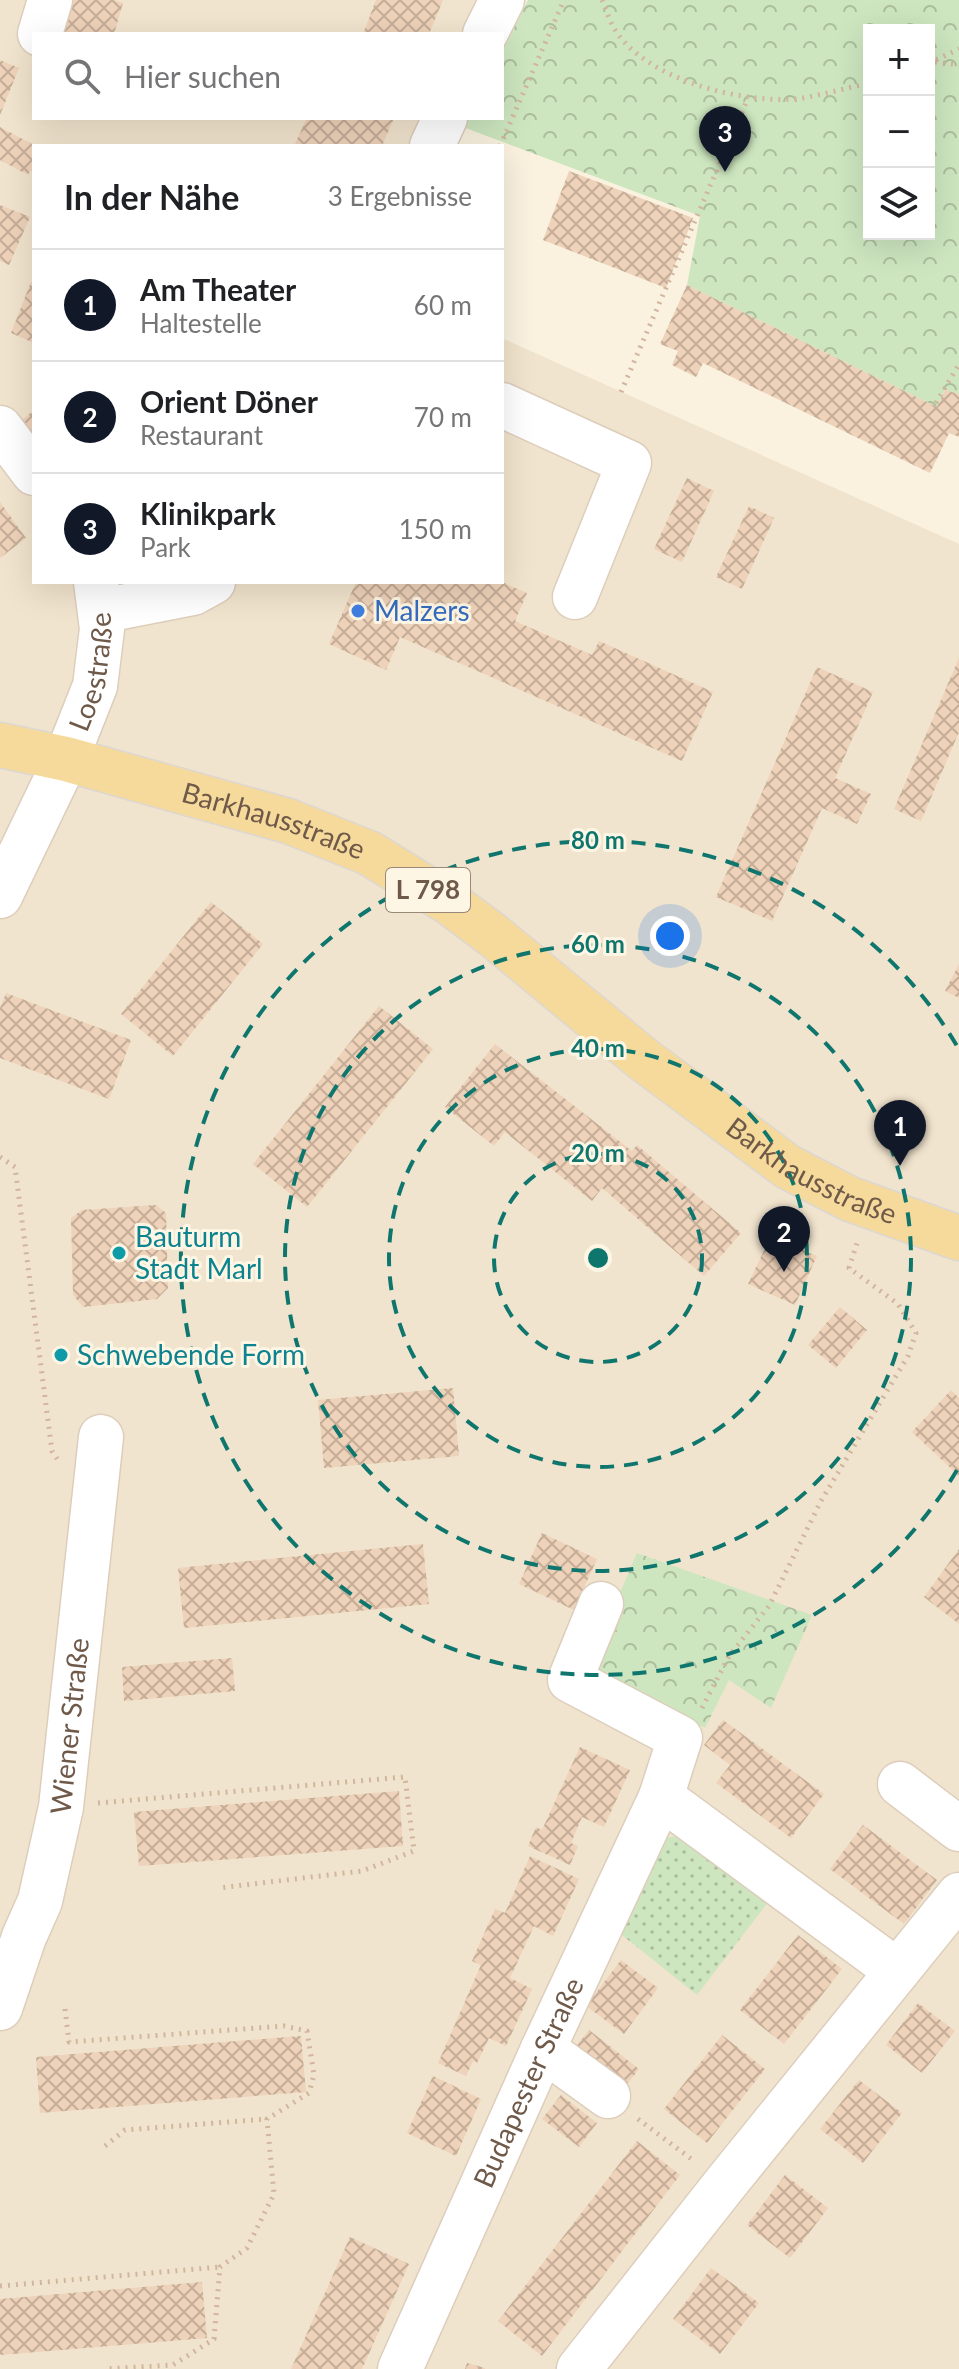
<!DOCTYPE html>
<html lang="de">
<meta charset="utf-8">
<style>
body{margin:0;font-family:Lato,sans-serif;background:#f2f2f2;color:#202124}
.controls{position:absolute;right:24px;top:24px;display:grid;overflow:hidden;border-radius:0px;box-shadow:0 8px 32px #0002}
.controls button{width:72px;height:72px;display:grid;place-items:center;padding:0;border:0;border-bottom:2px solid #e0e0e0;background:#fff;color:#202124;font:40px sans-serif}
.you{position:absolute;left:670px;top:936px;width:28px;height:28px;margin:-20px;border:6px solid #fff;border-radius:50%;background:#1a73e8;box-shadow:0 0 0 12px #1a73e833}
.badge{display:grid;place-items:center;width:52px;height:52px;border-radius:50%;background:#111827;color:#fff;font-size:26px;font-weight:700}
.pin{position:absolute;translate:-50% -66px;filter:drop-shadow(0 2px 4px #0008)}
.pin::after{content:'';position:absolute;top:42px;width:28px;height:24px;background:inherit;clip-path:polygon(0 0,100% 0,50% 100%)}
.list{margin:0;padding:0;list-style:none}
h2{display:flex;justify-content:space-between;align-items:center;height:104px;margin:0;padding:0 32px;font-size:34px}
h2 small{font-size:26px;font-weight:400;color:#757577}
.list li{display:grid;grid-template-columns:52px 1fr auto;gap:24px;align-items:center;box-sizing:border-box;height:112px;padding:0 32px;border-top:2px solid #e0e0e0}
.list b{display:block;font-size:30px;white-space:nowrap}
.list p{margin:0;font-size:26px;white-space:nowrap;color:#757577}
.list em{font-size:26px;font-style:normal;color:#757577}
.icon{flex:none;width:44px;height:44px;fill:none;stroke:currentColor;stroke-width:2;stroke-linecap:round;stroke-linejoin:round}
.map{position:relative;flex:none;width:959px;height:2369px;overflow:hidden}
.search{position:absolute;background:#fff;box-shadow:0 8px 32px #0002;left:32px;top:32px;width:472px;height:88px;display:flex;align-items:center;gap:20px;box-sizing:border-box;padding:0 28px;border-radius:0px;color:#757577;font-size:30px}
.panel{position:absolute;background:#fff;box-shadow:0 8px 32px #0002;left:32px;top:144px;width:472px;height:440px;border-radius:0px}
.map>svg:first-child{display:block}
.residential{fill:#f1e4ce}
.grass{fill:url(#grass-dots)}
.park{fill:url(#park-crowns);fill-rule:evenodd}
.building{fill:url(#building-cross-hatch)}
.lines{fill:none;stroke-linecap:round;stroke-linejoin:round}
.minor-casing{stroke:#ddcebc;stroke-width:47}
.major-casing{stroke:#dcd7d3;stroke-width:47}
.path{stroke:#d2b59d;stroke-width:5;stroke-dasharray:2 6;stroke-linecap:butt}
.minor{stroke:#fff;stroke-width:44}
.major{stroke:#f6da9b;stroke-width:44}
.ring{fill:none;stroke:#0f766e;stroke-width:4;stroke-dasharray:14 10}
.shop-dot{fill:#3f7fe0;stroke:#fef6e5;stroke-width:3}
.culture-dot{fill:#0f9aa8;stroke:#fef6e5;stroke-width:3}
.labels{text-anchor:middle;stroke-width:6;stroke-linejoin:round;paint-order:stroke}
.shield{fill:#fef6e5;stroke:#9a8878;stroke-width:2}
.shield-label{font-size:26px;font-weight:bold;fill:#6f5949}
.shop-label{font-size:28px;fill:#366cbe;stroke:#fef6e5;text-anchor:start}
.street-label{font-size:28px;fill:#6f5949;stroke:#fef6e5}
.culture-label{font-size:28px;fill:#0d838f;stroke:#fef6e5;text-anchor:start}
.centre{fill:#0f766e;stroke:#fef6e5;stroke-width:4}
.ring-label{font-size:24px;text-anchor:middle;font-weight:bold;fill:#0f766e;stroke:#fef6e5;stroke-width:6;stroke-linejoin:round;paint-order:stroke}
</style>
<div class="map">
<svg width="959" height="2369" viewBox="0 0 959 2369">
<defs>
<pattern id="grass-dots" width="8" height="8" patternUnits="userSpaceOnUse" patternTransform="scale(2)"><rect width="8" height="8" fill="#cde6bf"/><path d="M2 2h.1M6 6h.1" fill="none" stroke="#abbd9d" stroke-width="1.8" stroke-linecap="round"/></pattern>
<pattern id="park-crowns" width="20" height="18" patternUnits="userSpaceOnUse" patternTransform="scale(2)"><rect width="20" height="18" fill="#cde6bf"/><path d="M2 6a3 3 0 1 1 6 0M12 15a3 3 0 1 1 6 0" fill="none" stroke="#abbd9d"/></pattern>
<pattern id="building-cross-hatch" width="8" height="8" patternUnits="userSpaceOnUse" patternTransform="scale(2)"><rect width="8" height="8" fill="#eed2b9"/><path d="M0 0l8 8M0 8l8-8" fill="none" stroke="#c5ad98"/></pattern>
</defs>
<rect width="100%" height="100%" fill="#faf2df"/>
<path class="residential" d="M0,0H502L485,34H34V118H445L432,146H34V582H502V338L959,544V2369H0Z"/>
<path class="grass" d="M682,1834L772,1897L697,1995L617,1931L664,1839Z"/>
<g class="park">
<path d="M528,0H959V394L945,390L937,407L687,285L700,216L463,127L468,118H502V51ZM869,30H929V234H869Z"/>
<path d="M637,1553L812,1615L771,1708L729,1680L705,1728L597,1676L590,1662Z"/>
</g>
<g class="building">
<path d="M67,0H114L123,3L114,34H56Z"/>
<path d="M376,0H443L429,34H363Z"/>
<path d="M0,60L19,68L0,115Z"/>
<path d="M307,118H394L382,146H294Z"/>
<path d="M0,127L34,145V172L30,171L28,175L0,160Z"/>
<path d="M569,171L693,218L666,288L543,240Z"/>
<path d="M0,205L30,217L9,265L0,261Z"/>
<path d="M31,282L34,283V343L11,333Z"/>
<path d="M687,285L937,407L945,390L959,394V437L949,433L930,473L703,363L696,377L672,365L678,351L660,344Z"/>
<path d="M34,410V434L22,420Z"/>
<path d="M687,478L714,491L682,562L654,549Z"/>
<path d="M0,502L26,538L0,558Z"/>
<path d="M749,506L774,518L742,589L716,577Z"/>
<path d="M356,582H502L527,593L515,621L592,655L599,641L713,692L682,761L400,637L386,670L329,644Z"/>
<path d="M959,658V732L921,821L894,809Z"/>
<path d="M817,667L873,692L835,778L871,794L857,824L822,808L772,921L716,897Z"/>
<path d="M211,902L263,944L173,1056L121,1014Z"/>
<path d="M959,964V998L945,991Z"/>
<path d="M6,993L131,1040L109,1099L0,1058V1008Z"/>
<path d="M379,1006L433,1049L307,1207L253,1164Z"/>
<path d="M495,1044L632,1151L637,1145L741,1233L704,1276L602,1188L592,1201L505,1132L494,1146L445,1107Z"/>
<path d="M156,1205L166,1213L168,1288L157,1299L83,1307L73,1295L71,1218L82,1210Z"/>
<path d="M771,1236L817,1256L795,1305L748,1284Z"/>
<path d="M840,1307L867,1330L836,1368L808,1345Z"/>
<path d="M453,1388L459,1456L324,1468L318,1400Z"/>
<path d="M951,1390L959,1398V1476L912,1432Z"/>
<path d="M542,1533L597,1559L574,1610L519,1584Z"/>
<path d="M423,1544L429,1604L184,1628L178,1568Z"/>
<path d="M959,1549V1624L924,1597Z"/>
<path d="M232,1658L235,1691L124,1701L122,1667Z"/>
<path d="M723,1720L824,1794L791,1838L716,1783L730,1765L704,1745Z"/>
<path d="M580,1747L630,1770L604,1827L582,1817L571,1843L578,1846L570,1865L528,1846L536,1827L542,1830Z"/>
<path d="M399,1791L403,1846L139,1866L134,1812Z"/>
<path d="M863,1825L937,1880L904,1924L830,1869Z"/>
<path d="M530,1856L579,1879L553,1936L534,1926L510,1978L532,1989L506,2046L489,2038L477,2063L473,2061L466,2076L438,2063L481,1965L472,1961L495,1909L505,1913Z"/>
<path d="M798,1935L842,1969L784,2044L740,2010Z"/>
<path d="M621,1960L658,1988L624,2034L586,2006Z"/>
<path d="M918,2003L955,2031L922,2073L886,2045Z"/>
<path d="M589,2030L639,2069L620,2093L570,2054Z"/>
<path d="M722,2035L765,2069L707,2143L664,2109Z"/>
<path d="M301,2036L306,2092L40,2113L36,2057Z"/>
<path d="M433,2076L481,2099L456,2156L407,2133Z"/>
<path d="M859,2080L902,2113L863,2163L820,2129Z"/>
<path d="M561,2095L597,2123L579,2147L542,2119Z"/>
<path d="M637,2141L680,2175L542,2356L498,2321Z"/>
<path d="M785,2175L828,2208L790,2258L747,2225Z"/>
<path d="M350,2237L409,2264L362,2369H291Z"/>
<path d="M711,2268L759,2303L720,2354L673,2319Z"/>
<path d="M202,2282L207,2338L0,2355V2299Z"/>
<path d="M467,2363L485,2368V2369H465Z"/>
</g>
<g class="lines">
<g class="minor-casing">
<g id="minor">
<path d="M40,34L50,0"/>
<path d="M485,34L502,0"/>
<path d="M432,146L445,118"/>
<path d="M502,405L629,463L575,597"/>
<path d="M0,428L34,473"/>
<path d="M101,611L193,593L213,582"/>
<path id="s1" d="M0,896L66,759L95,686L102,629L96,582"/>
<path d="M601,1604L570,1680L680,1738L661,1797"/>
<path d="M900,1784L959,1829"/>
<path id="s2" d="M0,2008L24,1937L40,1901L61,1807L101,1437"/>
<path d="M543,2049L608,2096"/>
<path id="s3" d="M400,2369L543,2049L661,1797L897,1971"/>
<path d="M579,2369L725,2184L959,1895"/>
</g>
</g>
<g class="major-casing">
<g id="major">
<path id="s4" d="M0,745L66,759L288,821L369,853L450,903L494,936L643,1059L788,1167L850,1199L959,1238"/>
</g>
</g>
<g class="path">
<path d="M602,0C606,9 609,20 614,28C644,80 747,106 803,98C825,94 847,88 869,83"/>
<path d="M935,62L959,65"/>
<path d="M929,63L959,49"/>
<path d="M500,146L564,0"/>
<path d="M621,392L748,98"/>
<path d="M936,403L959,364"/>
<path d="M0,1157L15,1167L52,1451L58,1460"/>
<path d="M702,1708L729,1656L769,1606L821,1501L908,1356L916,1333L898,1304L849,1268L858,1240"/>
<path d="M98,1803L405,1777L414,1851L362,1871L219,1888"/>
<path d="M65,2009L69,2042L284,2026L307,2031L314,2075L309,2093L267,2119L274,2194L247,2248L220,2267L214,2339L173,2365L105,2369"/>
<path d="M638,2119L694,2161"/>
<path d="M105,2146L125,2130L267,2119"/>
<path d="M0,2286L220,2267"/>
</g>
<use href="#minor" class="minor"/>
<use href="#major" class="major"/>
</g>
<g class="ring">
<circle cx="598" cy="1258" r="104"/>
<circle cx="598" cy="1258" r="209"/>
<circle cx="598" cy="1258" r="313"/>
<path d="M957 1470A417 417 0 1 1 957 1046"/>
</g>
<circle class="shop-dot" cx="358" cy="611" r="8"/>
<g class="culture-dot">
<circle cx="119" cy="1253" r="8"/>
<circle cx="61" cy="1355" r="8"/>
</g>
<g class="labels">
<rect class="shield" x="386" y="868" width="84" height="44" rx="6"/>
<g class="shield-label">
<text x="428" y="899">L 798</text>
</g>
<g class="shop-label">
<text x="374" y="621">Malzers</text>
</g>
<g class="street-label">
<text dy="10" stroke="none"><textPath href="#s1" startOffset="244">Loestraße</textPath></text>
<text dy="10" stroke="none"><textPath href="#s4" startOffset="284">Barkhausstraße</textPath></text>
<text dy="10" stroke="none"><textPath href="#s4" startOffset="932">Barkhausstraße</textPath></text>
<text dy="10" stroke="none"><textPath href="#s2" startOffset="292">Wiener Straße</textPath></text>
<text dy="10" stroke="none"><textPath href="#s3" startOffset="314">Budapester Straße</textPath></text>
</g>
<g class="culture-label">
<text x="135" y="1247">Bauturm<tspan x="135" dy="32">Stadt Marl</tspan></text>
<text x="77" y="1365">Schwebende Form</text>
</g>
</g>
<circle cx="598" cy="1258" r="12" class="centre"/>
<g class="ring-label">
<text x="598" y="849">80 m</text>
<text x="598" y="953">60 m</text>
<text x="598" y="1057">40 m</text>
<text x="598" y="1162">20 m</text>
</g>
</svg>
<div class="controls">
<button>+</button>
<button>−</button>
<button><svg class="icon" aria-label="layers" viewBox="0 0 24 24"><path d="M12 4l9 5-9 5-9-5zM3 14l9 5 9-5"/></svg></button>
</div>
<div class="you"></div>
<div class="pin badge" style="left:900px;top:1166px">1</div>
<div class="pin badge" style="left:784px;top:1272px">2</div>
<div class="pin badge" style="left:725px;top:172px">3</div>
<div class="search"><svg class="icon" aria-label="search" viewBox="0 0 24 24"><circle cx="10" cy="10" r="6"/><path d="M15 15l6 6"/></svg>Hier suchen</div>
<section class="panel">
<h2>In der Nähe<small>3 Ergebnisse</small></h2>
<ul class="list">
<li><span class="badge">1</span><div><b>Am Theater</b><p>Haltestelle</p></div><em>60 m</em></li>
<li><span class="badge">2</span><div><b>Orient Döner</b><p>Restaurant</p></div><em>70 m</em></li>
<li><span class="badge">3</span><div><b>Klinikpark</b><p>Park</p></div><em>150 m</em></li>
</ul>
</section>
</div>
